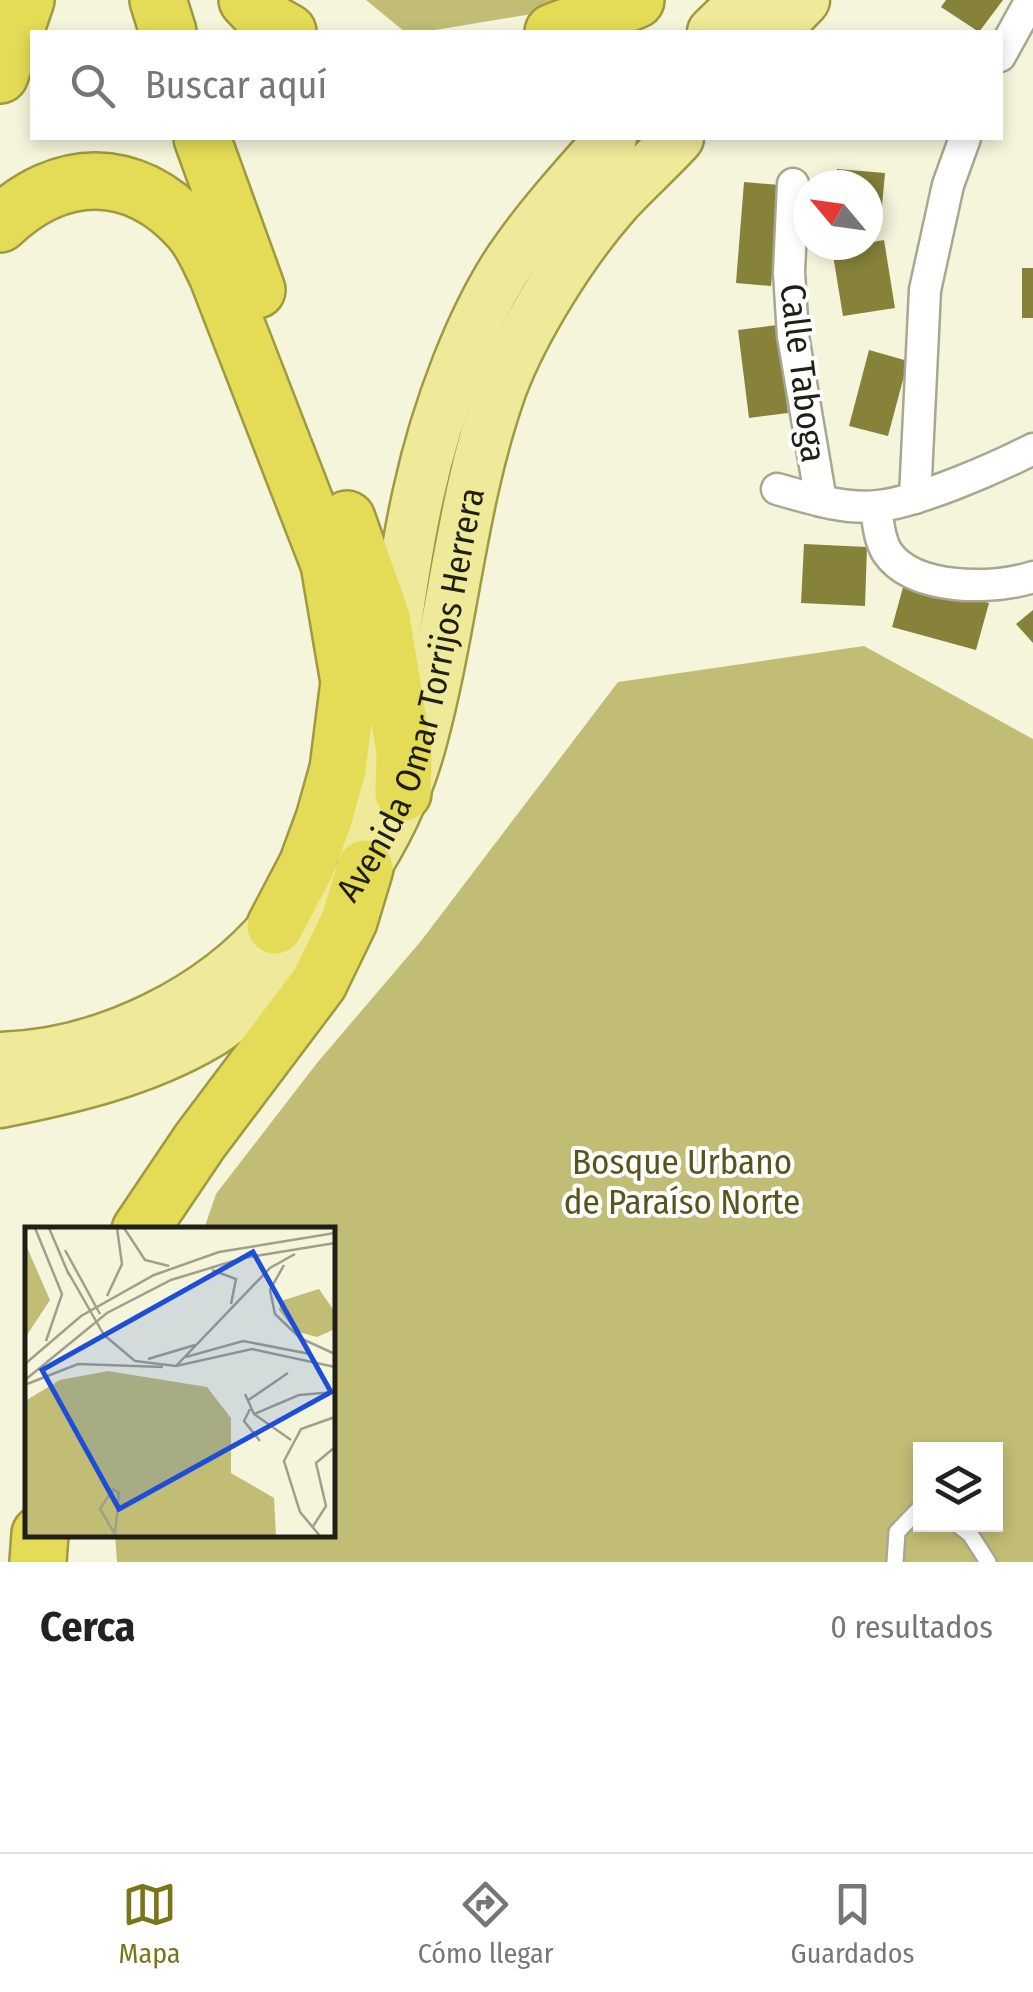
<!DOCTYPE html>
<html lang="es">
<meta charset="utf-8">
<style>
body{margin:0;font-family:"Fira Sans Condensed",sans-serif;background:#f2f2f2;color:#222}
.controls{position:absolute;right:30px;bottom:30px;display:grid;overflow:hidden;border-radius:0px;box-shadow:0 5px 15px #0003}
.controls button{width:90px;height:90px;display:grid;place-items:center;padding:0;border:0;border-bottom:2px solid #e0e0e0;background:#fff;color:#222;font:50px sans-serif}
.compass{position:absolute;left:793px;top:170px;width:90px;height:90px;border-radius:50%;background:#fff;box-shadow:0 5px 15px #0003;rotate:299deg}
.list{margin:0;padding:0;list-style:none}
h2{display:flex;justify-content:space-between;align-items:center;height:130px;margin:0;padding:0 40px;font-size:42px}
h2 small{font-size:32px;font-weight:400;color:#767676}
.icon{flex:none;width:55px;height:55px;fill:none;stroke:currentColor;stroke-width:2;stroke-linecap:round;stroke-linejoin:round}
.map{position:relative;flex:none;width:1033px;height:1562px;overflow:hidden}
.search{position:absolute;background:#fff;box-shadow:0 5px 15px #0003;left:30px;right:30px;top:30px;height:110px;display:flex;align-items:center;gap:25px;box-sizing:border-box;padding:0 35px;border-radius:0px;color:#767676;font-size:38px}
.sheet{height:290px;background:#fff}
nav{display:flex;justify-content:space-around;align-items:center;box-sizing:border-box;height:140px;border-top:2px solid #e0e0e0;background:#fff;font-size:28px;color:#767676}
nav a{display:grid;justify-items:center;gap:5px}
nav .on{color:#7b7519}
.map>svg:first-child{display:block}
.forest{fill:#c1bd75;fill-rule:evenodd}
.building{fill:#86823a}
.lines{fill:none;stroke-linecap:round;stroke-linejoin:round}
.lane-casing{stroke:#a8a790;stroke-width:20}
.street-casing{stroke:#a8a790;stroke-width:35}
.primary-casing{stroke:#9f9940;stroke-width:55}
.highway-casing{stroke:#9f9940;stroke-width:60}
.lane{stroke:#fff;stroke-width:15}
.street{stroke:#fff;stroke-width:30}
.primary{stroke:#efe99a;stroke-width:50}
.highway{stroke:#e4db56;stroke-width:55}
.labels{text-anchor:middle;stroke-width:8;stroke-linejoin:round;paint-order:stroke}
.street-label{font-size:35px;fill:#1f1f16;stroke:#fff}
.park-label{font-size:35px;fill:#57541d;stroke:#fff}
.inset-road{fill:none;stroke:#9f9f8d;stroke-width:2.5}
.view{fill:#1d4ed8;fill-opacity:0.15;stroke:#1d4ed8;stroke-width:5}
.inset-edge{fill:none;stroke:#1f1f16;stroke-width:5}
</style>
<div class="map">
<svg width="1033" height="1562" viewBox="0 0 1033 1562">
<rect width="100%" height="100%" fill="#f5f5dc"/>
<g class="forest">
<path d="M366,0H581L574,7L423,32H405Z"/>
<path d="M864,646L1033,739V1562H117L115,1535L332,1534V1230L204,1229L216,1194L317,1063L421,941L618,682ZM920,1450H996V1524H920Z"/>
</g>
<g class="building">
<path d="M946,0H1003L979,32L941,7Z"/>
<path d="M837,169L885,173L881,217L868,216V185H835Z"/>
<path d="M744,182L780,185L771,286L736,283Z"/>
<path d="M884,240L895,308L843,316L832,249Z"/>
<rect x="1022" y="268" width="11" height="50"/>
<path d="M777,325L788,413L749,418L738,330Z"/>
<path d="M869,350L908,361L888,436L849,426Z"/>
<path d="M804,544L867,547L865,606L801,603Z"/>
<path d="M905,580L989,603L976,650L892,627Z"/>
<path d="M1033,610V643L1016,624Z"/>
</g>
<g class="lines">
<g class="lane-casing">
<g id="lane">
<path d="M957,1524L970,1534L988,1562"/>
<path d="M895,1562L897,1532L920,1508"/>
</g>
</g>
<g class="street-casing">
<g id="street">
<path d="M1000,56L1031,0"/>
<path d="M793,184L789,272L793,336L821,501"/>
<path d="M777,489C809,498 845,510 878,506C918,502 996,468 1033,449"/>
<path d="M915,498L925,290L948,185L965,138"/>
<path d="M876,507C878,522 879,539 887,552C913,591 994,590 1033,577"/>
</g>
</g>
<g class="primary-casing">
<g id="primary">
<path d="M713,32L746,0"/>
<path d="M773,32L804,0"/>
<path d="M338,836C393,729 392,608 419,492C436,414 472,312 519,248C547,209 580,173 611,138"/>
<path d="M0,1058C104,1055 217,1000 281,919"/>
<path id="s1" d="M0,1102C71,1088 144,1071 207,1034C226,1023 243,1006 259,991C333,924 395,839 421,741C453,624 460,503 501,388C524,327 572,251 615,202C635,180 658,160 678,138"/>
</g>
</g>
<g class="highway-casing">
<g id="highway">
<path d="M158,0L168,32"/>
<path d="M247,0L265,19L288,32"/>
<path d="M553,32L636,0"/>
<path d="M0,75L26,0"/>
<path d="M202,138L257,290"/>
<path d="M0,224C60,167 133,165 190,228C202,241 209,259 217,275L329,564L349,682L338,769L324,819L307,865L275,926"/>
<path d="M347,519L382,618L404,752L403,793"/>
<path d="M140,1230L200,1141L319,983L349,921L365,868"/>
<path d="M38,1562L40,1534"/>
</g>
</g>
<use href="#lane" class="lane"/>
<use href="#street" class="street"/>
<use href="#primary" class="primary"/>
<use href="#highway" class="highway"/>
</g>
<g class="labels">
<g class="street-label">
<text transform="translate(803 373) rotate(83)" y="12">Calle Taboga</text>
<text dy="12" stroke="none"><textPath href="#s1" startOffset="630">Avenida Omar Torrijos Herrera</textPath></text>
</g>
<g class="park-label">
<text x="682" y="1174">Bosque Urbano<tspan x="682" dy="40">de Paraíso Norte</tspan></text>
</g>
</g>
<g transform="translate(25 1227)">
<rect width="310" height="310" fill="#f5f5dc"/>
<path d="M0,16L25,73L0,111ZM294,62L310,85V102L292,110L270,104L254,83L256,74ZM83,144L182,160L206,191V246L249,271L251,309H0V174L35,153Z" fill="#c1bd75"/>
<path class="inset-road" d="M10,1L37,67L21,114M24,1L44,48M99,1L120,33L144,39M40,23L75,87M259,38L245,63L250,87L275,111L310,127M187,43L211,52L206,77M43,45L79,108L110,134L151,139L227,122L310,140M82,69L97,37L92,1M161,130L218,114L285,127M123,132L170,118M0,137L56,89L129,48L194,25L310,6M151,139L245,41L270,27M0,153L82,86L146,53L218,31L310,16M2,157L53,137L138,140M220,167L229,187L266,213M222,174L263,146M225,182L219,194L235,214M229,187L274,168L310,165M287,301L301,279L291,236L310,220M90,306L94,266L88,262L75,282L91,309M295,309L275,285L259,234L276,202L310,190"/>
<path class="view" d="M228,25L306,165L94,282L17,143Z"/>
<rect width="310" height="310" class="inset-edge"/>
</g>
</svg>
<div class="controls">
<button><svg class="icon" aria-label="layers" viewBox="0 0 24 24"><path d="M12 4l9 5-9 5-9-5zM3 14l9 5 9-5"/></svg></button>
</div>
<svg class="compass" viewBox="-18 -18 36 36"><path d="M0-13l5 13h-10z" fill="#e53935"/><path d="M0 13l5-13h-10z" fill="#767676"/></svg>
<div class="search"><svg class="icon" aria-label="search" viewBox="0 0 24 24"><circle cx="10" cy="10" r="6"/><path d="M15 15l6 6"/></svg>Buscar aquí</div>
</div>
<section class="sheet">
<h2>Cerca<small>0 resultados</small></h2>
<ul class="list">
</ul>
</section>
<nav>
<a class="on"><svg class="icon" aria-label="map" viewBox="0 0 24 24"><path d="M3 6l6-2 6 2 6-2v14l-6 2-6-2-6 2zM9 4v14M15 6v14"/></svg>Mapa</a>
<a><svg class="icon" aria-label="directions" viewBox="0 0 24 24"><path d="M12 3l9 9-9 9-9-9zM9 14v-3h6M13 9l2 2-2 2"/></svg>Cómo llegar</a>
<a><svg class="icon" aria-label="saved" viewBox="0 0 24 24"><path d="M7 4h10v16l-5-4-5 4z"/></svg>Guardados</a>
</nav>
